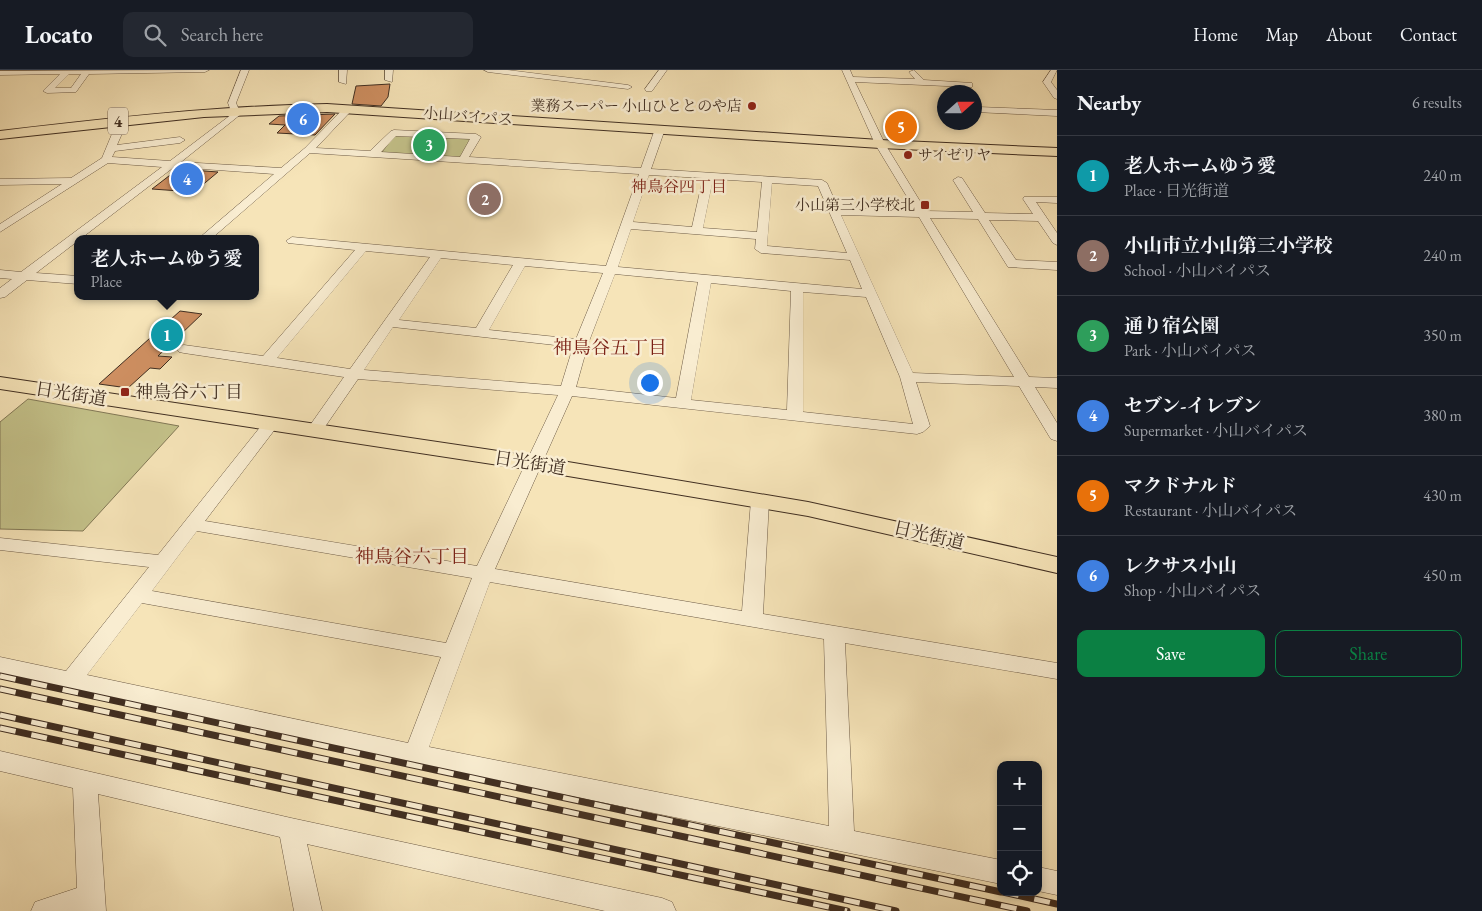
<!DOCTYPE html>
<meta charset="utf-8">
<style>
body{margin:0;font-family:"EB Garamond","Noto Serif JP",serif;background:#242831;color:#f1f3f6}
.controls{position:absolute;right:15px;bottom:15px;display:grid;overflow:hidden;border-radius:10px;box-shadow:0 2px 8px #0003}
.controls button{width:45px;height:45px;display:grid;place-items:center;padding:0;border:0;border-bottom:1px solid #363941;background:#171b24;color:#f1f3f6;font:25px sans-serif}
.compass{position:absolute;left:937px;top:15px;width:45px;height:45px;border-radius:50%;background:#171b24;box-shadow:0 2px 8px #0003;rotate:69deg}
.you{position:absolute;left:649px;top:312px;width:18px;height:18px;margin:-12px;border:4px solid #fff;border-radius:50%;background:#1a73e8;box-shadow:0 0 0 8px #1a73e833}
.badge{display:grid;place-items:center;width:32px;height:32px;border-radius:50%;background:#0b8043;color:#fff;font-size:16px;font-weight:700}
.pin{position:absolute;translate:-50% -50%;border:2px solid #fff;box-shadow:0 1px 5px #0006}
.popup{position:absolute;left:74px;top:165px;width:185px;height:65px;box-sizing:border-box;display:grid;place-content:center;border-radius:10px;background:#171b24;filter:drop-shadow(0 1px 4px #0005);font-size:16px;white-space:nowrap;color:#9ea1a6}
.popup b{font-size:19px;color:#f1f3f6}
.popup::after{content:'';position:absolute;left:50%;top:100%;margin-left:-10px;border:10px solid transparent;border-top-color:#171b24}
.list{margin:0;padding:0;list-style:none}
h2{display:flex;justify-content:space-between;align-items:center;height:65px;margin:0;padding:0 20px;font-size:21px}
h2 small{font-size:16px;font-weight:400;color:#9ea1a6}
.list li{display:grid;grid-template-columns:32px 1fr auto;gap:15px;align-items:center;box-sizing:border-box;height:80px;padding:0 20px;border-top:1px solid #363941}
.list b{display:block;font-size:19px;white-space:nowrap}
.list p{margin:0;font-size:16px;white-space:nowrap;color:#9ea1a6}
.list em{font-size:16px;font-style:normal;color:#9ea1a6}
.actions{display:flex;gap:10px;padding:15px 20px}
.actions a{flex:1;padding:11px 0;border:1px solid #0b8043;border-radius:10px;text-align:center;font-size:18px;color:#0b8043}
.actions .main{background:#0b8043;color:#fff}
.icon{flex:none;width:28px;height:28px;fill:none;stroke:currentColor;stroke-width:2;stroke-linecap:round;stroke-linejoin:round}
.map{position:relative;flex:none;width:1057px;height:841px;overflow:hidden}
header{display:flex;align-items:center;gap:30px;box-sizing:border-box;height:70px;padding:0 25px;background:#171b24;border-bottom:1px solid #363941}
header strong{font-size:24px}
nav{display:flex;gap:28px;margin-inline-start:auto;font-size:18px}
.search{width:350px;height:45px;background:#242831;display:flex;align-items:center;gap:12px;box-sizing:border-box;padding:0 18px;border-radius:10px;color:#9ea1a6;font-size:19px}
main{display:flex}
aside{flex:1;background:#171b24}
.map>svg:first-child{display:block}
.green{fill:#c4c28a;stroke:#827856}
.building{fill:#ce8f61;stroke:#402e21}
.lines{fill:none;stroke-linecap:round;stroke-linejoin:round}
.minor-casing{stroke:#6e5c47;stroke-width:1}
.major-casing{stroke:#402e21;stroke-width:2}
.highway-casing{stroke:#402e21;stroke-width:2}
.minor{fill:#f9edd1;fill-rule:evenodd}
.major{fill:#f6e4b8;fill-rule:evenodd}
.highway{fill:#f6e4b8;fill-rule:evenodd}
.rail-casing{stroke:#402e21;stroke-width:7}
.rail{stroke:#f9edd1;stroke-width:5;stroke-dasharray:16;stroke-linecap:butt}
.poi-dot{fill:#8f2418;stroke:#f9edd1;stroke-width:2}
.labels{text-anchor:middle;stroke-width:5;stroke-linejoin:round;paint-order:stroke}
.far-poi-label{font-size:15px;fill:#402e21;stroke:#f9edd1;text-anchor:end}
.far-street-label{font-size:15px;fill:#402e21;stroke:#f9edd1}
.shield{fill:#f9edd1;stroke:#786756;stroke-width:1}
.shield-label{font-size:16px;font-weight:bold;fill:#402e21}
.far-neighbourhood-label{font-size:16px;fill:#7a1f14;stroke:#f9edd1}
.poi-label{font-size:18px;fill:#402e21;stroke:#f9edd1;text-anchor:start}
.street-label{font-size:18px;fill:#402e21;stroke:#f9edd1}
.neighbourhood-label{font-size:19px;fill:#7a1f14;stroke:#f9edd1}
</style>
<header>
<strong>Locato</strong>
<div class="search"><svg class="icon" aria-label="search" viewBox="0 0 24 24"><circle cx="10" cy="10" r="6"/><path d="M15 15l6 6"/></svg>Search here</div>
<nav><a>Home</a><a>Map</a><a>About</a><a>Contact</a></nav>
</header>
<main>
<div class="map">
<svg width="1057" height="841" viewBox="0 0 1057 841">
<rect width="100%" height="100%" fill="#f6e4b8"/>
<filter id="stains"><feTurbulence type="fractalNoise" baseFrequency=".004" numOctaves="4"/><feColorMatrix values="0 0 0 0 .2 0 0 0 0 .09 0 0 0 0 .02 0 0 0 .5 -.17"/></filter>
<radialGradient id="worn" r=".72"><stop offset=".6" stop-color="#630" stop-opacity="0"/><stop offset="1" stop-color="#630" stop-opacity=".3"/></radialGradient>
<g class="green">
<path d="M395,65L474,69L463,87L457,88L386,84L382,82Z"/>
<path d="M28,329L179,356L83,461L0,459V352Z"/>
</g>
<g class="building">
<path d="M390,14L388,27L381,36L352,34L356,16Z"/>
<path d="M335,44L315,65L277,63L285,55L269,54L279,46Z"/>
<path d="M178,99L218,102L194,122L152,119Z"/>
<path d="M180,241L202,244L158,286L172,287L160,299L150,298L128,318L99,314Z"/>
</g>
<g class="lines">
<g class="minor-casing">
<g id="minor">
<path d="M209,0L205,2L89,4L76,22L47,23L43,21L60,4L0,5V1ZM69,4H81L71,18H55Z"/>
<path d="M241,0H249L236,33L241,44L181,92L281,98L305,78L345,37L348,36L352,39L351,41L316,78L370,81L391,61L394,60L476,64L481,67L469,87L641,98L655,59L660,56L665,59L651,99L822,110L827,113L838,138L915,140L875,74L842,0H850L853,7L915,9L909,2L914,0L924,10L972,13V17H969L855,12L885,74L926,141L973,142L953,110L958,107L962,108L985,143L1033,144L1023,129L1024,127H1057V133L1036,132L1057,163V175L1053,173L1038,151L989,150L1016,190L1057,192V200L1008,197L978,149L930,148L1029,307L1057,308V318L1035,317L1057,353V371L1051,369L1049,366L1019,316L916,312L930,356L923,362L917,364L572,326L495,499L742,541L751,431L754,427L760,426L766,427L769,431L763,544L1057,593V609L845,573L854,761L1001,790V814L415,694L0,603V587L66,601L149,497L0,480V468L158,485L265,351H277L279,354L205,451L477,496L558,325L358,309L320,364H308L306,361L344,307L184,283L179,282L177,279L179,276L184,275L263,286L355,180L288,173L286,171L292,167L606,196L639,104L310,83L211,169H198L274,104L174,97L36,203L78,206V214L27,210L5,227L0,228V218L12,209L0,208V200L21,202L162,97L108,93L0,162V154L62,114L0,115V109L71,108L102,88L114,59L113,51L117,48L121,51L124,59L117,75L180,67L185,70L180,73L115,81L112,87L170,91L232,44L228,33ZM396,66L470,69L460,87L381,82ZM649,105L703,108L692,157L633,152ZM713,109L762,112L757,162L703,158ZM772,113L818,116L847,183L767,176ZM841,145L919,147L1014,307L913,303ZM631,159L756,169L755,179L761,183L850,190L862,219L618,197ZM366,181L430,187L350,299L277,288ZM441,188L513,195L476,258L399,250ZM525,196L603,203L576,269L489,260ZM615,204L698,212L676,328L576,317L588,274ZM711,213L791,221L787,340L691,330ZM803,222L866,227L900,307L913,354L803,342ZM393,257L573,277L561,316L364,300ZM197,461L472,508L446,573L152,521ZM490,512L824,569L829,756L429,677ZM142,533L441,587L408,673L87,605Z"/>
<path d="M339,0H347L346,14L339,12Z"/>
<path d="M385,0H393L392,12L385,10Z"/>
<path d="M484,0H507L628,15L632,17L628,19L488,2Z"/>
<path d="M659,0H667L652,21H646L645,19Z"/>
<path d="M1051,0H1057L1051,12L1057,20V29L1054,28L1043,12Z"/>
<path d="M978,37L1057,40V46L975,42V38Z"/>
<path d="M0,681L291,748L662,828L672,832L676,841H605L307,774L322,841H294L280,767L98,724L106,841H31L35,832L77,818L73,718L0,701Z"/>
<path d="M1038,797L1057,801V825L1038,821Z"/>
</g>
</g>
<g class="major-casing">
<path id="major" d="M0,307L532,386L808,432L1057,487V503L808,446L532,400L0,319Z"/>
</g>
<g class="highway-casing">
<path id="highway" d="M327,34L880,70L1057,78V86L880,78L327,42L204,47L0,69V61C109,48 217,36 327,34Z"/>
</g>
<use href="#minor" class="minor"/>
<use href="#major" class="major"/>
<use href="#highway" class="highway"/>
<g class="rail-casing">
<g id="rail">
<path d="M0,606L1001,822"/>
<path d="M0,619L1027,841"/>
<path d="M0,645L896,841"/>
<path d="M0,658L847,841"/>
<path d="M1003,822L1057,834"/>
</g>
</g>
<use href="#rail" class="rail"/>
</g>
<g class="poi-dot">
<circle cx="752" cy="36" r="5"/>
<circle cx="908" cy="85" r="5"/>
<rect x="920" y="130" width="10" height="10" rx="2.5"/>
<rect x="120" y="317" width="10" height="10" rx="2.5"/>
</g>
<g class="labels">
<g class="far-poi-label">
<text x="742" y="41">業務スーパー 小山ひととのや店</text>
<text x="918" y="90" text-anchor="start">サイゼリヤ</text>
<text x="915" y="140">小山第三小学校北</text>
</g>
<g class="far-street-label">
<text transform="translate(468 46) rotate(4)" y="5">小山バイパス</text>
</g>
<rect class="shield" x="108" y="37.5" width="20" height="27" rx="4"/>
<g class="shield-label">
<text x="118" y="57">4</text>
</g>
<g class="far-neighbourhood-label">
<text x="679" y="122">神鳥谷四丁目</text>
</g>
<g class="poi-label">
<text x="135" y="328">神鳥谷六丁目</text>
</g>
<g class="street-label">
<text transform="translate(71 324) rotate(9)" y="6">日光街道</text>
<text transform="translate(530 393) rotate(9)" y="6">日光街道</text>
<text transform="translate(929 465) rotate(13)" y="6">日光街道</text>
</g>
<g class="neighbourhood-label">
<text x="610" y="284">神鳥谷五丁目</text>
<text x="412" y="493">神鳥谷六丁目</text>
</g>
</g>
<rect width="100%" height="100%" filter="url(#stains)"/>
<rect width="100%" height="100%" fill="url(#worn)"/>
</svg>
<div class="controls">
<button>+</button>
<button>−</button>
<button><svg class="icon" aria-label="locate" viewBox="0 0 24 24"><circle cx="12" cy="12" r="6"/><path d="M12 2v4M12 18v4M2 12h4M18 12h4"/></svg></button>
</div>
<svg class="compass" viewBox="-18 -18 36 36"><path d="M0-13l5 13h-10z" fill="#e53935"/><path d="M0 13l5-13h-10z" fill="#9ea1a6"/></svg>
<div class="you"></div>
<div class="pin badge" style="left:167px;top:265px;background:#0f9aa8">1</div>
<div class="popup"><b>老人ホームゆう愛</b>Place</div>
<div class="pin badge" style="left:485px;top:129px;background:#8d6e63">2</div>
<div class="pin badge" style="left:429px;top:75px;background:#2e9e5b">3</div>
<div class="pin badge" style="left:187px;top:109px;background:#3f7fe0">4</div>
<div class="pin badge" style="left:901px;top:57px;background:#e8710a">5</div>
<div class="pin badge" style="left:303px;top:49px;background:#3f7fe0">6</div>
</div>
<aside>
<h2>Nearby<small>6 results</small></h2>
<ul class="list">
<li><span class="badge" style="background:#0f9aa8">1</span><div><b>老人ホームゆう愛</b><p>Place · 日光街道</p></div><em>240 m</em></li>
<li><span class="badge" style="background:#8d6e63">2</span><div><b>小山市立小山第三小学校</b><p>School · 小山バイパス</p></div><em>240 m</em></li>
<li><span class="badge" style="background:#2e9e5b">3</span><div><b>通り宿公園</b><p>Park · 小山バイパス</p></div><em>350 m</em></li>
<li><span class="badge" style="background:#3f7fe0">4</span><div><b>セブン-イレブン</b><p>Supermarket · 小山バイパス</p></div><em>380 m</em></li>
<li><span class="badge" style="background:#e8710a">5</span><div><b>マクドナルド</b><p>Restaurant · 小山バイパス</p></div><em>430 m</em></li>
<li><span class="badge" style="background:#3f7fe0">6</span><div><b>レクサス小山</b><p>Shop · 小山バイパス</p></div><em>450 m</em></li>
</ul>
<div class="actions"><a class="main">Save</a><a>Share</a></div>
</aside>
</main>
